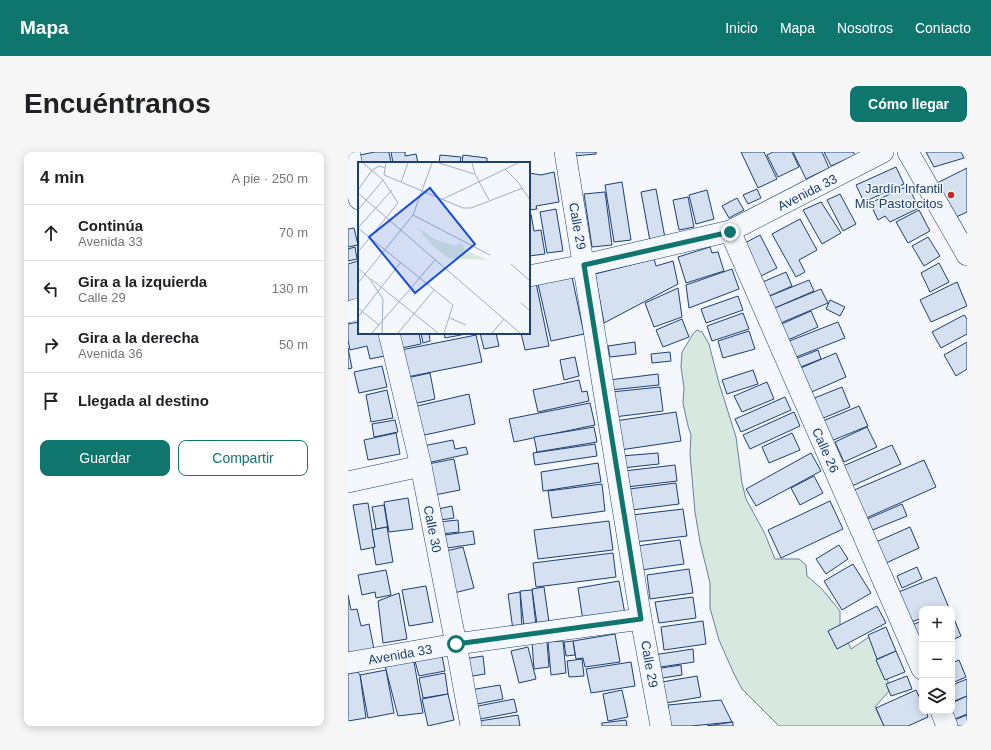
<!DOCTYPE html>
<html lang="es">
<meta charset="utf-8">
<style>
body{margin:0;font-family:Arial,sans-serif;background:#f6f6f6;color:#202124}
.controls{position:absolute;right:12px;bottom:12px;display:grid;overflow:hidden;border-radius:8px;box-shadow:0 2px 10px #0003}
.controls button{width:36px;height:36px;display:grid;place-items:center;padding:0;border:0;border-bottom:1px solid #e0e0e0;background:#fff;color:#202124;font:20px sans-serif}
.stop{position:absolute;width:12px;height:12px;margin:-9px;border:3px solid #0f766e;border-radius:50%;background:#fff}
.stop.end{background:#0f766e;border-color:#fff;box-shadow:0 1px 4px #0008}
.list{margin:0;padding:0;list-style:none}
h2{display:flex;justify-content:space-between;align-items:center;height:52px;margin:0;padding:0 16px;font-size:17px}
h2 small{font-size:13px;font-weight:400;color:#757577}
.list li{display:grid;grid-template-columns:26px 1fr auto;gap:12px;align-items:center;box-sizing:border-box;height:56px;padding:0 16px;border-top:1px solid #e0e0e0}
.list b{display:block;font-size:15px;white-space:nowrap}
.list p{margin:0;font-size:13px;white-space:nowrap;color:#757577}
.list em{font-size:13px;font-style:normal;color:#757577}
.actions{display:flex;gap:8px;padding:12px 16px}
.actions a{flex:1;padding:9px 0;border:1px solid #0f766e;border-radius:8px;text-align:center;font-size:14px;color:#0f766e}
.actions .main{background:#0f766e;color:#fff}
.icon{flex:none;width:22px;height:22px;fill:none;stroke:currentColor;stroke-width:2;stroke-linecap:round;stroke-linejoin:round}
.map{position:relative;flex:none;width:619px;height:574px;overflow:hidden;border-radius:8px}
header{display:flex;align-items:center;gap:24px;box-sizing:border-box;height:56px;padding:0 20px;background:#0f766e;color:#fff}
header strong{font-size:19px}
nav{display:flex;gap:22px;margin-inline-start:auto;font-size:14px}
.intro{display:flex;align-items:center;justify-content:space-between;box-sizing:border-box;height:96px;padding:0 24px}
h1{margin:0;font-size:28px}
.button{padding:10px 18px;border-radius:8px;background:#0f766e;color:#fff;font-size:14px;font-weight:700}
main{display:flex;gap:24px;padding:0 24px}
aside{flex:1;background:#fff;border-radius:8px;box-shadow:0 2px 10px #0003}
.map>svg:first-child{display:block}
.green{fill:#d7e8df;stroke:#687fa3}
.building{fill:#d5e0f0;stroke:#1d3f73}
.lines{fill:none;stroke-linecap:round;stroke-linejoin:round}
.minor-casing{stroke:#1d3f73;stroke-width:22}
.minor{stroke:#f4f7fb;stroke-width:21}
.route{stroke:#0f766e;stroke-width:5}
.poi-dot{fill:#c62828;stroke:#f4f7fb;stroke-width:1.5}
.labels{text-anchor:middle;stroke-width:3;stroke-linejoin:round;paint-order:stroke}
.poi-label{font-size:13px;fill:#1d3f73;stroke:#f4f7fb;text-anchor:end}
.street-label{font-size:13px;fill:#1d3f73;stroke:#f4f7fb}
.inset-road{fill:none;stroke:#9eadc5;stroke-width:1}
.view{fill:#1d4ed8;fill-opacity:0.15;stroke:#1d4ed8;stroke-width:2}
.inset-edge{fill:none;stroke:#1d3f73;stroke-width:2}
</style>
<header>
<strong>Mapa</strong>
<nav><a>Inicio</a><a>Mapa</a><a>Nosotros</a><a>Contacto</a></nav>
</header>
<div class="intro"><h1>Encuéntranos</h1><a class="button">Cómo llegar</a></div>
<main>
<aside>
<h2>4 min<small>A pie · 250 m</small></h2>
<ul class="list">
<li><svg class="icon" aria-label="ahead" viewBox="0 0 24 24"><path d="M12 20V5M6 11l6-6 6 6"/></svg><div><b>Continúa</b><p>Avenida 33</p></div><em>70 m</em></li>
<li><svg class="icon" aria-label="left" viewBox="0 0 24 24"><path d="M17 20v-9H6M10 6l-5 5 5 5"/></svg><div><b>Gira a la izquierda</b><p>Calle 29</p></div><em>130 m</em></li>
<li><svg class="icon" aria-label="right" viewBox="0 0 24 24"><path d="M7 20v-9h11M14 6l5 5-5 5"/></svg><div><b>Gira a la derecha</b><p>Avenida 36</p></div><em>50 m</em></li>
<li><svg class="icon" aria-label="arrive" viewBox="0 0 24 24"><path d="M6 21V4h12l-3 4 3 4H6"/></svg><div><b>Llegada al destino</b></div></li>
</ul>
<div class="actions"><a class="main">Guardar</a><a>Compartir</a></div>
</aside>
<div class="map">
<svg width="619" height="574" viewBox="0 0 619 574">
<rect width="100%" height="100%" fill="#f4f7fb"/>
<path class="green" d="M349,178L354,180L361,192L371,231L388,285L394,331L398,347L417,382L427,407H451L458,413L459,424L474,437L492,459V473L503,497L524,483L537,505L541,539L527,555L536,574H431L394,537L386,522L371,488L362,456V431L352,390L347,360L342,302L343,283L340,274L335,251L336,236L333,215L334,200L345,182Z"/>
<g class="building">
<path d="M27,0H41L43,11H14L12,3Z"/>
<path d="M43,0H57V4L68,2L70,11H45Z"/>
<path d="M225,0H248V2L225,4Z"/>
<path d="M393,0H416L429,27L410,36Z"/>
<path d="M425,0H444L451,15L430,25L419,3Z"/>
<path d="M445,0H474L481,16L458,27Z"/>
<path d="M476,0H505L507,3L483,14Z"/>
<path d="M578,0H613L616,6L586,15Z"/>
<path d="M92,3L113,5L112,11H91Z"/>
<path d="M115,3L139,6V11H114Z"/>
<path d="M548,15L556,32L516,50L508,33Z"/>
<path d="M619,16V60L606,66L589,31Z"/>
<path d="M206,20L211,50L188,54L189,57L181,58V21L193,23Z"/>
<path d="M274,30L283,88L266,90L257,33Z"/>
<path d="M560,34L571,56L542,70L537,64L530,68L522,51Z"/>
<path d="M308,37L317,86L302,89L293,40Z"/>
<path d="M409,37L413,46L400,52L395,43Z"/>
<path d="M359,38L366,67L348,72L341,43Z"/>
<path d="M257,40L264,93L244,95L236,42Z"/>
<path d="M492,42L508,72L495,79L479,48Z"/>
<path d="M340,45L346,75L331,78L325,48Z"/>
<path d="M389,46L396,58L381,66L374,54Z"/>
<path d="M473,50L493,81L474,92L455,58Z"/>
<path d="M208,57L215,99L199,101L192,60Z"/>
<path d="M571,58L582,79L560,91L548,70Z"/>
<path d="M181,62H183L186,79L193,78L197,102L181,104Z"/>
<path d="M452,67L469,98L451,108L457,120L448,125L424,82Z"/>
<path d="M6,76L10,93L0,95V77Z"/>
<path d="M412,83L429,116L411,125L395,92Z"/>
<path d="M580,85L592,104L576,114L564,94Z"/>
<path d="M7,95L9,107L0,109V97Z"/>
<path d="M362,95L364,101L370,100L376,119L338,131L330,105Z"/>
<path d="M306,107L308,114L325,109L330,132L256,171L247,122Z"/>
<path d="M10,109L11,147L0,149V112Z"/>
<path d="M591,111L601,130L582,140L573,121Z"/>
<path d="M384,117L391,137L341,156L338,133Z"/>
<path d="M438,120L444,134L417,146L410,132Z"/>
<path d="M224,125L236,182L203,189L190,132Z"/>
<path d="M461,128L466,139L422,158L417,146Z"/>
<path d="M609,130L619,154L583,170L572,148Z"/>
<path d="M188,131L201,194L177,198L173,181H181V133Z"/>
<path d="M330,136L334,165L306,175L297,151Z"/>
<path d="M473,137L480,151L428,173L422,158Z"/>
<path d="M390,144L395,158L358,171L353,157Z"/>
<path d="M482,148L497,155L492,164L478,157Z"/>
<path d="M463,159L470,175L435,190L429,174Z"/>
<path d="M395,161L401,177L364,189L359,174Z"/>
<path d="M616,163L619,167V182L593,196L584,180Z"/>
<path d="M334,167L341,185L315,195L308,178Z"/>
<path d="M11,170V181H31L36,204L22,207L19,194L2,198L0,188V172Z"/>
<path d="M490,170L497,186L443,207L436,191Z"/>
<path d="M401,179L407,197L375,206L370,189Z"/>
<path d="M51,181H71L73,192L54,196Z"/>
<path d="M73,181H81L82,189L75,191Z"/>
<path d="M96,181H118V182L97,186Z"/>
<path d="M132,181H148L151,194L136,197Z"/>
<path d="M128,183L134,210L59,225L53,198Z"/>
<path d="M287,190L288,202L262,205L260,194Z"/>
<path d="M619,190V217L608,224L596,203Z"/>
<path d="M0,196L4,216L0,217Z"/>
<path d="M470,198L473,207L450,216L447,207Z"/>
<path d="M322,200L323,209L304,211L303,202Z"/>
<path d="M488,201L498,225L459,242L448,218Z"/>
<path d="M227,205L231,224L216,228L212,208Z"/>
<path d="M34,214L39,235L11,241L6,220Z"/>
<path d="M405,218L410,232L379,242L374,228Z"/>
<path d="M82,221L87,247L65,252L59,226Z"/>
<path d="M310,222L311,233L262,238L261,228Z"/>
<path d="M231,228L234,240L239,239L241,249L190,260L185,238Z"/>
<path d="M419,230L426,247L394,260L386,244Z"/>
<path d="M312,235L315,259L266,265L263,240Z"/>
<path d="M494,235L502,255L473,267L464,247Z"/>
<path d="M39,238L45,266L23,270L18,243Z"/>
<path d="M121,242L127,272L72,284L65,255Z"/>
<path d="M437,245L443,258L393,280L387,267Z"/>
<path d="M242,251L247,273L166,290L161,267Z"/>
<path d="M511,254L520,274L483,289L475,269Z"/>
<path d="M328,260L333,289L272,298L267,269Z"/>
<path d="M446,260L452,274L402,297L395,283Z"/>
<path d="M47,268L50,280L26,285L24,272Z"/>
<path d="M246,275L249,290L189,300L186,285Z"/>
<path d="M519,275L529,295L496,310L487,290Z"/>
<path d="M48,281L52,302L20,308L16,288Z"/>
<path d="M444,281L452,298L421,311L414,295Z"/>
<path d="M105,288L107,297L118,295L120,302L79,311L75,294Z"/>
<path d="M247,292L249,304L187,313L185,301Z"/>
<path d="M544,293L553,312L504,334L495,314Z"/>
<path d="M310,301L311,312L274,316L273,304Z"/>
<path d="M463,301L473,319L408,354L398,337Z"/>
<path d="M106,307L112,338L87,343L80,312Z"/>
<path d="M576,308L588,335L516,367L504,339Z"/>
<path d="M250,311L253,330L195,339L193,320Z"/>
<path d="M327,313L329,329L279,335L276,319Z"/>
<path d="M466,324L475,341L452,353L443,336Z"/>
<path d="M328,331L331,352L284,358L281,337Z"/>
<path d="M254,332L257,359L204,366L200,339Z"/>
<path d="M60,346L65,377L41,380L36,350Z"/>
<path d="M482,349L495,377L433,406L420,378Z"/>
<path d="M20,351L27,395L13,398L5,353Z"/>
<path d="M554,352L559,364L522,379L517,368Z"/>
<path d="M36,353L40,377L39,375L28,377L24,355Z"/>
<path d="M104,354L106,366L92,368L90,357Z"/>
<path d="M335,357L339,384L287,390L284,363Z"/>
<path d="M110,368L111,380L93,382L91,370Z"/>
<path d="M261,369L265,398L190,407L186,378Z"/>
<path d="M39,375L45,410L28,413L25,396L27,395L24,378Z"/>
<path d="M562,375L571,396L538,411L528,390Z"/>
<path d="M125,379L127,392L99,396L97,383Z"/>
<path d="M332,388L336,412L293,418L289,394Z"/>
<path d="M491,393L500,407L478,422L468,407Z"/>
<path d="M115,395L126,436L106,441L94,400Z"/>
<path d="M265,401L268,425L188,435L185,411Z"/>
<path d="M505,412L523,441L494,458L476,429Z"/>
<path d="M569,415L574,427L554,436L549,424Z"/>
<path d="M341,417L345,441L302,447L299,423Z"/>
<path d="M38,418L43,443L28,446L27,440L14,443L10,423Z"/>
<path d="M588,425L601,456L597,457H574V466L561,471L548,441Z"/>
<path d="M271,429L277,462L235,469L230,436Z"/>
<path d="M78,434L85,470L61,474L54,438Z"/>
<path d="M196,435L201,470L189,472L184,437Z"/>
<path d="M184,438L188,474L176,475L172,439Z"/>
<path d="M172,440L174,476L165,478L160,442Z"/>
<path d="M51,441L59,487L35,491L30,449Z"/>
<path d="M0,443L3,458L9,457L13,474L21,472L26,497L0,502Z"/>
<path d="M345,445L348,466L311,471L307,450Z"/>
<path d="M529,454L538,471L489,497L480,479Z"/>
<path d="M604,462L613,484L604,488Z"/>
<path d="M355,469L358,492L316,498L313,475Z"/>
<path d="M574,469V497L564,473Z"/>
<path d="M538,475L548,499L529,507L520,483Z"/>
<path d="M267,482L272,510L237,515L235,506L228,507L225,489Z"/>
<path d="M215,489L218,521L203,523L200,490Z"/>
<path d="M225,489L227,503L218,504L216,490Z"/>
<path d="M199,490L201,515L186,517L184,491Z"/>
<path d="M180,495L188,527L171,531L163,499Z"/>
<path d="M345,497L346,510L306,516L305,503Z"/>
<path d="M548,499L557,520L537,528L528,508Z"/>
<path d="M94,504L97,519L71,524L67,509Z"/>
<path d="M135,504L137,522L119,525L116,507Z"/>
<path d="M234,507L236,524L221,525L219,509Z"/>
<path d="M611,508L618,525L604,531V511Z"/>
<path d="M37,509L66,510L75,561L50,564L38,518Z"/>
<path d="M283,510L287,534L243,541L238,517Z"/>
<path d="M333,513L334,523L308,527L307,517Z"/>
<path d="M38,518L46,561L20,566L12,523Z"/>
<path d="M10,520L12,523L18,566L0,569V522Z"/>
<path d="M97,521L100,542L75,546L71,526Z"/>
<path d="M349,524L353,545L312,552L308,531Z"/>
<path d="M559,524L564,537L543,544L538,532Z"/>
<path d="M619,527V544L604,550V533Z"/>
<path d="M152,533L155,547L124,553L122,538Z"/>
<path d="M274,538L280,565L260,569L255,542Z"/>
<path d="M568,538L574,551V559H578L580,565L560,574H536L528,556Z"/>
<path d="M100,542L106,568L80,574L74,547Z"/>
<path d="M619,544V562L607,567L604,559V551Z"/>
<path d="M166,547L169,560L127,568L125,555Z"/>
<path d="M373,548L384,570L343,574H322L320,553Z"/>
<path d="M170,563L172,574H126L125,570Z"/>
<path d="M619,563V574H609L606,568Z"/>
<path d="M278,568L279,574H254V571Z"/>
<path d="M385,570V574H359Z"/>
</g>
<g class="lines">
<g class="minor-casing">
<g id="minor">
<path d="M1,0L11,47"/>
<path d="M217,0L293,467L313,574"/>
<path d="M560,0L619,103"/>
<path d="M382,79L574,517"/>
<path d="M181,124L236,113L382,79L535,0"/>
<path d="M0,160L11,157"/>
<path d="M41,181L73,314L108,492L123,574"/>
<path d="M0,330L73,314"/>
<path d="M0,511L108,492L293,467"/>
<path d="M593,559L599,574"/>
</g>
</g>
<use href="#minor" class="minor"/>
</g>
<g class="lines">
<path class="route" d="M108,492L293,467L236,113L382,80"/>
</g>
<circle class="poi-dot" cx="603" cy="43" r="4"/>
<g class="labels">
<g class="poi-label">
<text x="595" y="41">Jardín Infantil<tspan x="595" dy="15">Mis Pastorcitos</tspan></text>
</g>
<g class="street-label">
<text transform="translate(459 40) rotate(-27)" y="5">Avenida 33</text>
<text transform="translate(230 74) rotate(80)" y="5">Calle 29</text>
<text transform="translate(478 298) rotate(66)" y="5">Calle 26</text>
<text transform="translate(85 377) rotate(79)" y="5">Calle 30</text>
<text transform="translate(52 502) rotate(-10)" y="5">Avenida 33</text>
<text transform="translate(302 512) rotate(80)" y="5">Calle 29</text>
</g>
</g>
<g transform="translate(10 10)">
<rect width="172" height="172" fill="#f4f7fb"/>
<path d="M59,65L78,78L99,84L101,81L104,82L107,88L130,98L90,96L74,83Z" fill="#d7e8df"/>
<path class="inset-road" d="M28,1L26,13L105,46H113L165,26M81,1L116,12M114,1L117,12L131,38M147,7L160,20L172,38M43,20L50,1M0,28L14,8L21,4L27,6M0,31L162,171M83,38L160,1M0,48L25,18M55,53L132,93M0,66L95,143L86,171M0,66L34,28M0,90L40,41L25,18L5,1M153,102L172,119M0,106L11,116L25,137L24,171M13,117L80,171M0,121L55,53L74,1M163,141L172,149M0,146L21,163M0,155L43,100M92,156L108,163M14,171L77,98M40,171L76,128M134,171L146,157"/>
<path class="view" d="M72,26L117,82L57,131L11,75Z"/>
<rect width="172" height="172" class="inset-edge"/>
</g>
</svg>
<div class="controls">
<button>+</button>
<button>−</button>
<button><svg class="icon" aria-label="layers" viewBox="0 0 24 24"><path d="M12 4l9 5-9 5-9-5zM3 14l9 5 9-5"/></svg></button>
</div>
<div class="stop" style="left:108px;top:492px"></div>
<div class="stop end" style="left:382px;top:80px"></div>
</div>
</main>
